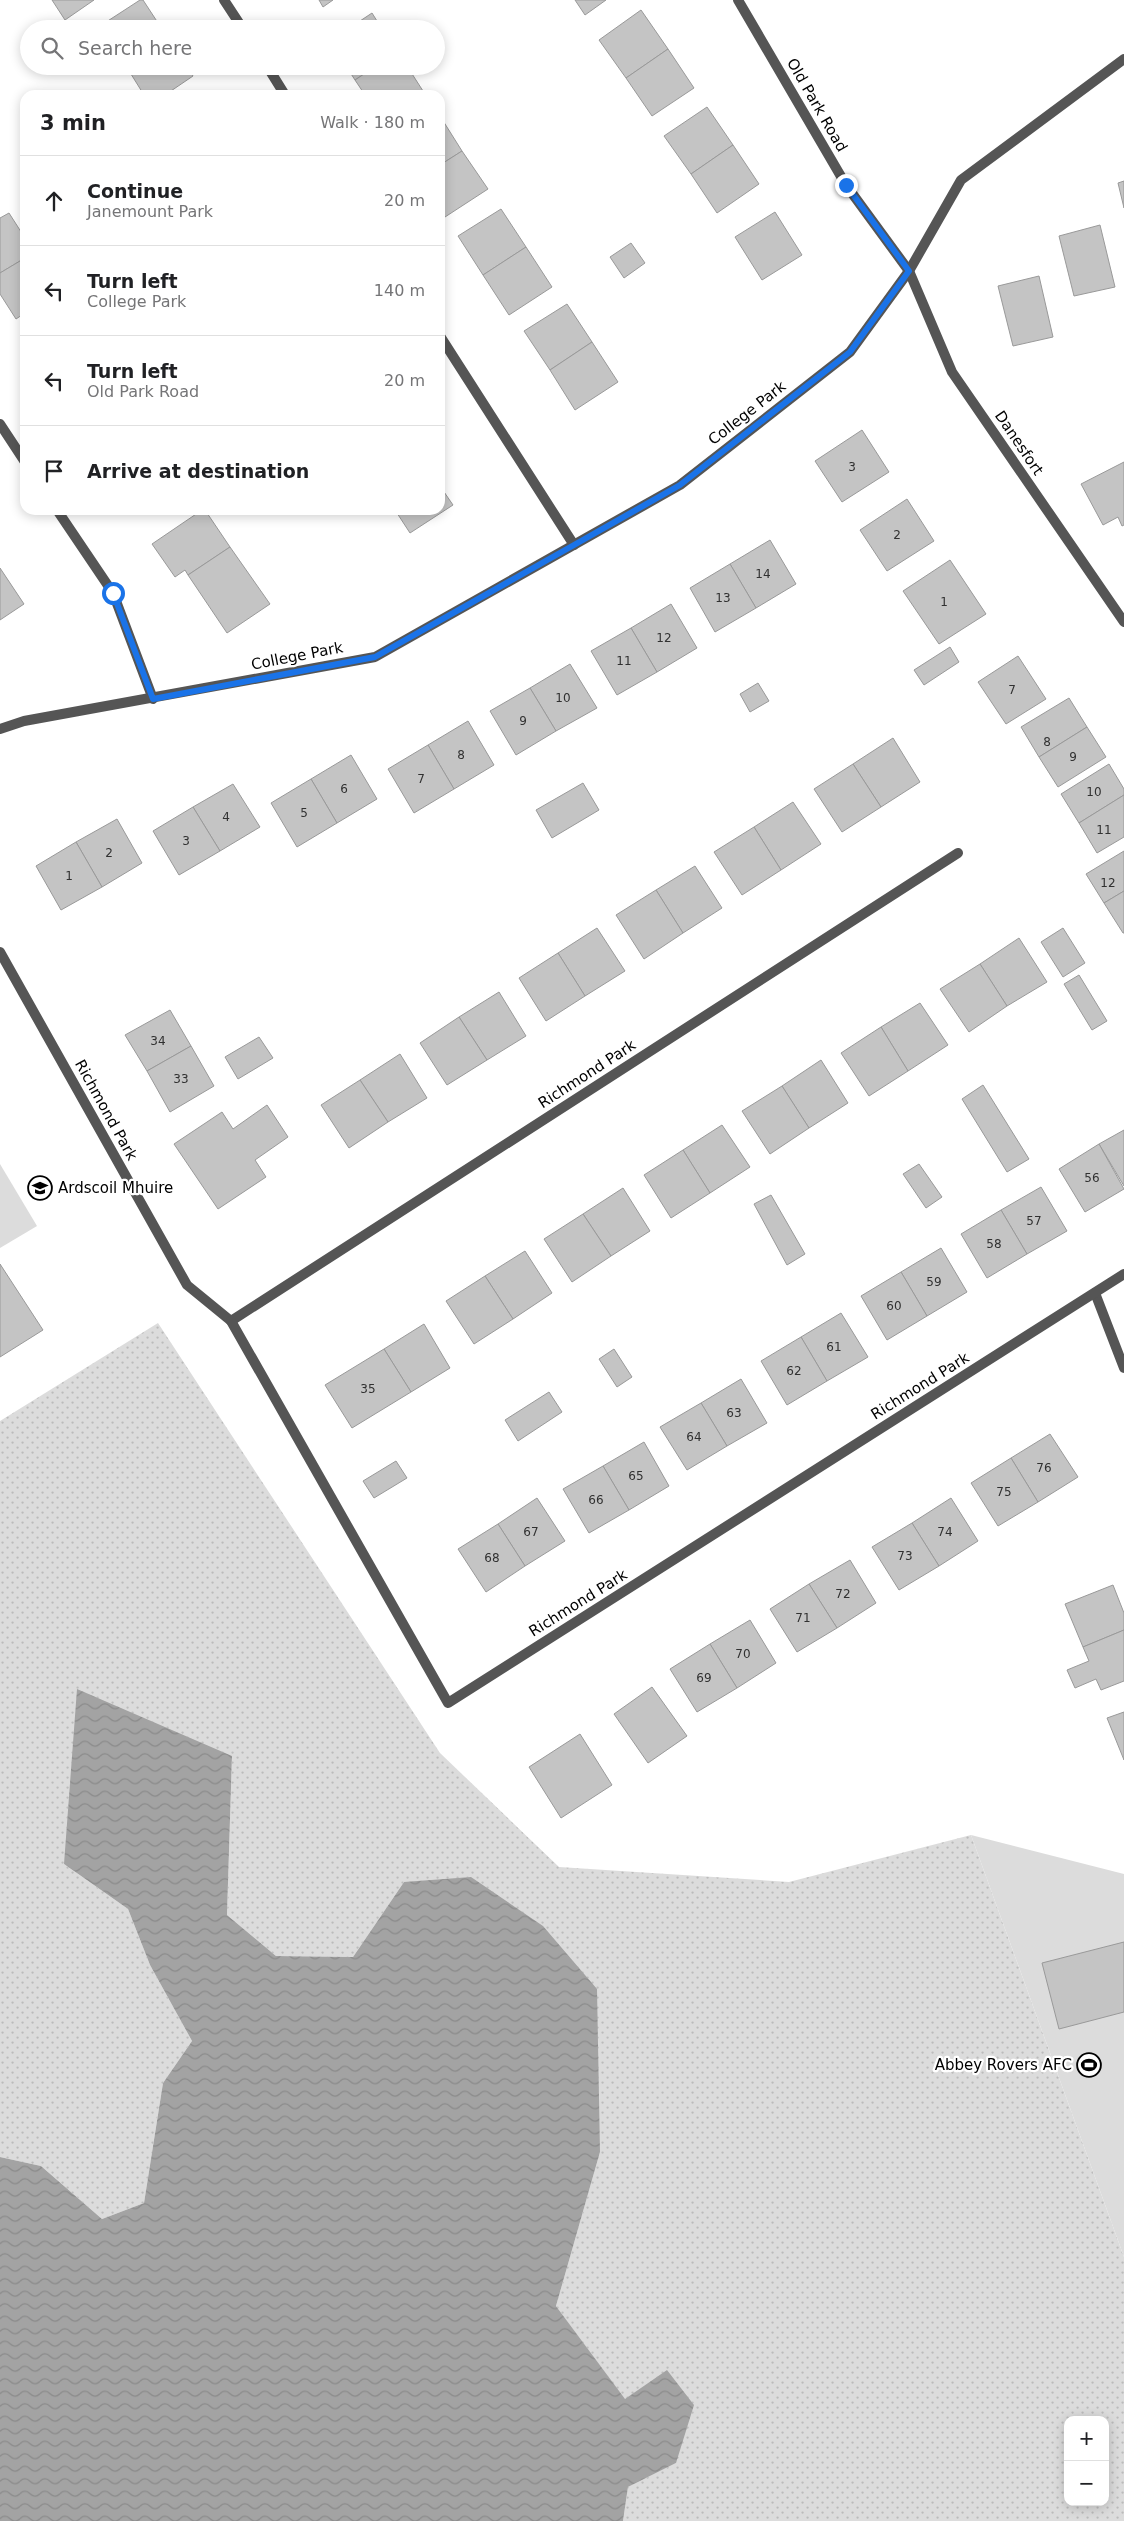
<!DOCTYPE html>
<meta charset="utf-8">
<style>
body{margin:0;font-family:"DejaVu Sans",sans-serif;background:#f6f6f6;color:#202124}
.controls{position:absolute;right:15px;bottom:15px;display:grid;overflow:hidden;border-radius:10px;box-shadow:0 2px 12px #0003}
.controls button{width:45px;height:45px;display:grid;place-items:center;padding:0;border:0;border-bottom:1px solid #e0e0e0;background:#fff;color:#202124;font:25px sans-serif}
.stop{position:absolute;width:15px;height:15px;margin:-11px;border:4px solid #1a73e8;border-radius:50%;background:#fff}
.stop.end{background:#1a73e8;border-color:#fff;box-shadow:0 1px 5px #0008}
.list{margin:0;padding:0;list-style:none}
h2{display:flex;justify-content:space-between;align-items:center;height:65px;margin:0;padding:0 20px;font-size:21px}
h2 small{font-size:16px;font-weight:400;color:#757577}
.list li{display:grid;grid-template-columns:32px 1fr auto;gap:15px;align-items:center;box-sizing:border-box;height:90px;padding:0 20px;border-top:1px solid #e0e0e0}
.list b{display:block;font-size:19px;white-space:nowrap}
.list p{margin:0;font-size:16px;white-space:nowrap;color:#757577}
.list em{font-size:16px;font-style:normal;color:#757577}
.icon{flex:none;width:28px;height:28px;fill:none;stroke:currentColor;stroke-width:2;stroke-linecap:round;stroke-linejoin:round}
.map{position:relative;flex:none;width:1124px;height:2521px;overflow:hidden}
.search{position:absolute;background:#fff;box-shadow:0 2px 12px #0003;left:20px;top:20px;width:425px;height:55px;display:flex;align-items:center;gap:12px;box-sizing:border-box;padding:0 18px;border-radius:28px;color:#757577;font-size:19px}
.panel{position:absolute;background:#fff;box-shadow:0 2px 12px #0003;left:20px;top:90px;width:425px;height:425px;border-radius:15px}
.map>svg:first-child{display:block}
.grass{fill:url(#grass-dots);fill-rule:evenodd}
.garden{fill:#dcdcdc}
.water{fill:url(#water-waves)}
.building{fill:#c4c4c4;stroke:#999}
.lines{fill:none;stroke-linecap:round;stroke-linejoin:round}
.minor{stroke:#555;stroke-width:10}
.route{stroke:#1a73e8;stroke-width:6}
.labels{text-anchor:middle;stroke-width:4.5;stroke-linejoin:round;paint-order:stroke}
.number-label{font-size:12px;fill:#313131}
.street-label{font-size:15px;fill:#000;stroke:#fff}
.poi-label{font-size:15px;fill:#000;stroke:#fff;text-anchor:start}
</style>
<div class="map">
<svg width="1124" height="2521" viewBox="0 0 1124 2521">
<defs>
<pattern id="grass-dots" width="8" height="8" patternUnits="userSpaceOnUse" patternTransform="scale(1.25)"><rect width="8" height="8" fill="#dcdcdc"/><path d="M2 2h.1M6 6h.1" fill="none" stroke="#bbb" stroke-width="1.8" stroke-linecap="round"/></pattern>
<pattern id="water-waves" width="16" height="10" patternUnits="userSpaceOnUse" patternTransform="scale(1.25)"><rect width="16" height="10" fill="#a3a3a3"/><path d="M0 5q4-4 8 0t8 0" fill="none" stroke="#8b8b8b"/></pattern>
</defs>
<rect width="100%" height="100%" fill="#fff"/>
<path class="grass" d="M158,1323L440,1753L559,1867L789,1882L971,1835L1124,2257V2521H623L628,2487L676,2463L625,2400L556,2306L600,2152L404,1882L353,1957L276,1956L227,1915L232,1756L64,1864L128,1909L150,1965L192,2041L163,2083L144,2203L102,2219L41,2166L0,2157V1421ZM1068,2420H1105V2502H1068Z"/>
<g class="garden">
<path d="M0,1164L37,1226L0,1248Z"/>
<path d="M971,1835L1124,1874V2257Z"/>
</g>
<path class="water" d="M77,1689L232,1756L227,1915L276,1956L353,1957L404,1882L471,1877L543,1926L597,1989L600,2152L556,2306L625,2399L667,2370L694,2405L676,2463L628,2487L623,2521H0V2157L41,2166L102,2219L144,2203L163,2083L192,2041L150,1965L128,1909L64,1864Z"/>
<g class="building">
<path d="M52,0H94L65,20Z"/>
<path d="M140,0H143L162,29H101L100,26Z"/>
<path d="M319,0H333L323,7Z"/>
<path d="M575,0H606L585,15Z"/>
<path d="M641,10L668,49L626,78L599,40Z"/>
<path d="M372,13L382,29H348Z"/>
<path d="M668,49L694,88L652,116L626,78Z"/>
<path d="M126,66H187L193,76L165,95H144Z"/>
<path d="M346,66H376L355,80Z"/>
<path d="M376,66H407L423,91L417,95H365L355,80Z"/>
<path d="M707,107L733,145L691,174L664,136Z"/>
<path d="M440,116L462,151L440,165Z"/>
<path d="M733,145L759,184L717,213L691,174Z"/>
<path d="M462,151L488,189L445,217L440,209V165Z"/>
<path d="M1124,181V208L1118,183Z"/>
<path d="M501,209L526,247L483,275L458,236Z"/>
<path d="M775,212L802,255L762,280L735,237Z"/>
<path d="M9,213L25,238V258L0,273V218Z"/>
<path d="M1100,225L1115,287L1074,296L1059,236Z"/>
<path d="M631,243L645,263L624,278L610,257Z"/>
<path d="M526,247L552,287L509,315L483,275Z"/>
<path d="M25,258V313L16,319L0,294V273Z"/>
<path d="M1039,276L1053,337L1013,346L998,286Z"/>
<path d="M567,304L592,342L550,370L524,331Z"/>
<path d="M592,342L618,382L575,410L550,370Z"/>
<path d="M862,430L889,472L842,502L815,461Z"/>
<path d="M1124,462V525L1122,526L1118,517L1103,525L1081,484Z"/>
<path d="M440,486L453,505L410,533L395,510H440Z"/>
<path d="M907,499L934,541L887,571L860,530Z"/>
<path d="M202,510H205L230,547L188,575L185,570L175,577L152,544Z"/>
<path d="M770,540L796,584L756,608L730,564Z"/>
<path d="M230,547L270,604L227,633L188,575Z"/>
<path d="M950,560L986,614L939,644L903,591Z"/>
<path d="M730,564L756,608L715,632L690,588Z"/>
<path d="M0,568L24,604L0,620Z"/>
<path d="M671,604L697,648L657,672L631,628Z"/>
<path d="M631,628L657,672L617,695L591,651Z"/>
<path d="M950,647L959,662L924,685L914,670Z"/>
<path d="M1018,656L1046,699L1006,724L978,682Z"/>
<path d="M570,664L597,708L556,731L530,688Z"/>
<path d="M758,683L769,701L750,712L740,694Z"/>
<path d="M530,688L556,731L516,755L490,711Z"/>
<path d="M1069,698L1087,727L1039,757L1021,727Z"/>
<path d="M468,721L494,765L454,789L428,745Z"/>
<path d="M1087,727L1106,757L1058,787L1039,757Z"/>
<path d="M893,738L920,782L881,807L853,764Z"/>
<path d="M428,745L454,789L414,813L388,769Z"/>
<path d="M351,755L377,799L337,823L311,779Z"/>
<path d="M853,764L881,807L842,832L814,789Z"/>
<path d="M1109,764L1124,789V795L1079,823L1061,794Z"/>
<path d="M311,779L337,823L297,847L271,803Z"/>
<path d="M583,783L599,810L552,838L536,810Z"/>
<path d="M233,784L260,827L220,851L193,807Z"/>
<path d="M1124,795V837L1097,853L1079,823Z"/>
<path d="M793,802L821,844L781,870L754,827Z"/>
<path d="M193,807L220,851L179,875L153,831Z"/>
<path d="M117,819L142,863L102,887L76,842Z"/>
<path d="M754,827L781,870L742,895L714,852Z"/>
<path d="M76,842L102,887L61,910L36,866Z"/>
<path d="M1124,851V891L1104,903L1086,874Z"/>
<path d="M695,866L722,908L683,933L656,890Z"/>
<path d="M656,890L683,933L644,959L616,915Z"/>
<path d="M1124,891V933H1123L1104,903Z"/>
<path d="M597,928L625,971L585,996L558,953Z"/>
<path d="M1063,928L1085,963L1063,977L1041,942Z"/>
<path d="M1019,938L1047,982L1007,1006L980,964Z"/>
<path d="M558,953L585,996L546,1021L519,978Z"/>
<path d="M980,964L1007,1006L969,1032L940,989Z"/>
<path d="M1079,975L1107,1021L1092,1030L1064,984Z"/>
<path d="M499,992L526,1036L487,1060L459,1017Z"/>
<path d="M920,1003L948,1045L908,1071L881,1027Z"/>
<path d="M170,1010L191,1046L147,1071L125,1035Z"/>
<path d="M459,1017L487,1060L447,1085L420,1043Z"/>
<path d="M881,1027L908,1071L869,1096L841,1053Z"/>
<path d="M259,1037L273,1058L238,1079L225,1057Z"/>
<path d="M191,1046L214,1086L170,1112L147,1071Z"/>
<path d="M400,1054L427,1098L388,1122L360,1080Z"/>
<path d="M821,1060L848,1103L809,1128L782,1086Z"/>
<path d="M360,1080L388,1122L349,1148L321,1105Z"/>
<path d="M983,1085L1029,1159L1007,1172L962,1099Z"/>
<path d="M782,1086L809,1128L770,1154L742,1111Z"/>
<path d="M267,1105L288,1137L255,1160L266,1177L218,1209L174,1144L222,1112L233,1129Z"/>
<path d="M722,1125L750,1167L710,1193L683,1150Z"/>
<path d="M1124,1130V1186L1099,1144Z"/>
<path d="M1099,1144L1124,1189L1085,1212L1059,1169Z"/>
<path d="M683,1150L710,1193L671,1218L644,1175Z"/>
<path d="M919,1164L942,1197L926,1208L903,1174Z"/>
<path d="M1041,1187L1067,1231L1027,1254L1001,1210Z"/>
<path d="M623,1188L650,1231L611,1256L583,1214Z"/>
<path d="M771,1195L805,1254L787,1265L754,1204Z"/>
<path d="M1001,1210L1027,1254L987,1278L961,1234Z"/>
<path d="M583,1214L611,1256L572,1282L544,1239Z"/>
<path d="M941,1248L967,1292L927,1316L901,1272Z"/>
<path d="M525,1251L552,1293L513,1319L485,1276Z"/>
<path d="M0,1264L43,1330L0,1357Z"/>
<path d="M901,1272L927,1316L887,1340L861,1296Z"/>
<path d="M485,1276L513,1319L474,1344L446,1301Z"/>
<path d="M841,1313L868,1357L827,1381L801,1337Z"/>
<path d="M424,1324L450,1368L411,1392L384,1349Z"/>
<path d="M801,1337L827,1381L787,1405L761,1361Z"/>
<path d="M384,1349L411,1392L352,1428L325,1385Z"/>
<path d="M614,1349L632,1377L617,1387L599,1359Z"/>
<path d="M741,1379L767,1423L727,1446L701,1403Z"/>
<path d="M549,1392L562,1412L518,1441L505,1420Z"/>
<path d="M701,1403L727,1446L687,1470L660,1427Z"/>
<path d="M1050,1434L1078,1477L1038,1502L1011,1458Z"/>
<path d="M644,1442L669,1486L629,1510L603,1466Z"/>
<path d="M1011,1458L1038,1502L998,1526L971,1483Z"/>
<path d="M396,1461L407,1478L374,1498L363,1481Z"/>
<path d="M603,1466L629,1510L589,1533L563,1489Z"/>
<path d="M537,1498L565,1541L525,1566L498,1524Z"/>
<path d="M951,1498L978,1541L939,1566L912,1523Z"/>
<path d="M912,1523L939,1566L899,1590L872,1547Z"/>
<path d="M498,1524L525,1566L486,1592L458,1549Z"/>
<path d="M850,1560L876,1603L837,1628L809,1584Z"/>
<path d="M809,1584L837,1628L797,1652L770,1609Z"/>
<path d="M1113,1585L1124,1613V1630L1083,1647L1065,1604Z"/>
<path d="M750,1620L776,1663L737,1688L710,1644Z"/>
<path d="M1124,1630V1681L1101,1690L1096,1679L1075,1688L1067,1670L1089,1661L1083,1647Z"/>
<path d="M710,1644L737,1688L697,1712L670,1669Z"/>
<path d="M652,1687L687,1736L648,1763L614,1714Z"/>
<path d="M1124,1712V1760L1107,1718Z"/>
<path d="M580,1734L612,1785L561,1818L529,1767Z"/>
<path d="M1124,1942V2012L1059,2029L1042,1963Z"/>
</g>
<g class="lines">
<g class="minor">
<path d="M224,0L243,29"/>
<path d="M738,0L846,185L909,271L952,372L1124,622"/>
<path d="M267,66L285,95"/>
<path d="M440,336L574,545"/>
<path d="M0,424L25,462"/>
<path d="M57,510L113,593L153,699"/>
<path d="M0,729L24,721L375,657L680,485L850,352L909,271L961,180L1124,59"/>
<path d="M0,952L187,1285L231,1321L958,853"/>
<path d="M1095,1293L1124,1368"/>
<path d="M231,1321L448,1703L1124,1274"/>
</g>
</g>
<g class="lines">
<path class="route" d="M113,593L153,699L375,657L574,545L680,485L850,352L909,271L846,185"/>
</g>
<defs>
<g id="school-ring" transform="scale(1.25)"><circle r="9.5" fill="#fff" stroke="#000" stroke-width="1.5"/><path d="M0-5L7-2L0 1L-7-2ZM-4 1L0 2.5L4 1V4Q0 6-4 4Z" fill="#000"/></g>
<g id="stadium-ring" transform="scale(1.25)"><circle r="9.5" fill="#fff" stroke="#000" stroke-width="1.5"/><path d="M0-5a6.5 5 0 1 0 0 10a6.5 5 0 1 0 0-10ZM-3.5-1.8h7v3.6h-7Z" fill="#000"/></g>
</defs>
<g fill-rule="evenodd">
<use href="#school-ring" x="40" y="1188"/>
<use href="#stadium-ring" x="1089" y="2065"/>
</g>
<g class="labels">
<g class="number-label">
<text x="852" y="471">3</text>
<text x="897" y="539">2</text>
<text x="763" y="578">14</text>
<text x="723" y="602">13</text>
<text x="944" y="606">1</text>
<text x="664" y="642">12</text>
<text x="624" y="665">11</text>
<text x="1012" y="694">7</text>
<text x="563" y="702">10</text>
<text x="523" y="725">9</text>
<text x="1047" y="746">8</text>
<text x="461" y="759">8</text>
<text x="1073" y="761">9</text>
<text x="421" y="783">7</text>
<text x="344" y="793">6</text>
<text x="1094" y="796">10</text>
<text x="304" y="817">5</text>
<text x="226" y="821">4</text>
<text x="1104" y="834">11</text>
<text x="186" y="845">3</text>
<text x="109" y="857">2</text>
<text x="69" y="880">1</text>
<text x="1108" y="887">12</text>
<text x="158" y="1045">34</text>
<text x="181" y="1083">33</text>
<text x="1092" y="1182">56</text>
<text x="1034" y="1225">57</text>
<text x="994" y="1248">58</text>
<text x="934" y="1286">59</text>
<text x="894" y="1310">60</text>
<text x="834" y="1351">61</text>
<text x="794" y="1375">62</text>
<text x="368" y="1393">35</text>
<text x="734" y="1417">63</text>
<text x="694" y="1441">64</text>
<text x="1044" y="1472">76</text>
<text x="636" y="1480">65</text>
<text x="1004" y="1496">75</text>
<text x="596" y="1504">66</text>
<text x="531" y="1536">67</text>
<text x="945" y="1536">74</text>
<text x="905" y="1560">73</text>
<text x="492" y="1562">68</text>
<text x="843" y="1598">72</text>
<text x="803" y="1622">71</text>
<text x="743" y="1658">70</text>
<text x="704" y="1682">69</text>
</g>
<g class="street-label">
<text transform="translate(817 105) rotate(60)" y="5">Old Park Road</text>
<text transform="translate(747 413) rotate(-38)" y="5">College Park</text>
<text transform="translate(1019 443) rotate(56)" y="5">Danesfort</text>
<text transform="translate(297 656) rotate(-11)" y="5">College Park</text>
<text transform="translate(587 1074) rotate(-33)" y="5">Richmond Park</text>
<text transform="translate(106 1110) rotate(61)" y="5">Richmond Park</text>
<text transform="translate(920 1386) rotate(-32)" y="5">Richmond Park</text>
<text transform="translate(578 1603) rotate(-32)" y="5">Richmond Park</text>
</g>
<g class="poi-label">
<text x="58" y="1193">Ardscoil Mhuire</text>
<text x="1072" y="2070" text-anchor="end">Abbey Rovers AFC</text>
</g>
</g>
</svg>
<div class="controls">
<button>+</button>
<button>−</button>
</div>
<div class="stop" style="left:113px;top:593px"></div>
<div class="stop end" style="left:846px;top:185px"></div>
<div class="search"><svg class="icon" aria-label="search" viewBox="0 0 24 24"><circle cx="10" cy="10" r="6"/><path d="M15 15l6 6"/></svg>Search here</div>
<section class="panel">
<h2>3 min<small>Walk · 180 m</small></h2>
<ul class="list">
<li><svg class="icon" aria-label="ahead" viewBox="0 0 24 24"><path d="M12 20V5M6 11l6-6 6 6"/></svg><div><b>Continue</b><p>Janemount Park</p></div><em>20 m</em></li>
<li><svg class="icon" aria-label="left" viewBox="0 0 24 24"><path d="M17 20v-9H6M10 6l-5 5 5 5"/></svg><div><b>Turn left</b><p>College Park</p></div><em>140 m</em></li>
<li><svg class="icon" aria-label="left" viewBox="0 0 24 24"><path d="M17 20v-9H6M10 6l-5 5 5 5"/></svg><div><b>Turn left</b><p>Old Park Road</p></div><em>20 m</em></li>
<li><svg class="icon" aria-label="arrive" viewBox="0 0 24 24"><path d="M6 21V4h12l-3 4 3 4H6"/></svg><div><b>Arrive at destination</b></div></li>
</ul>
</section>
</div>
